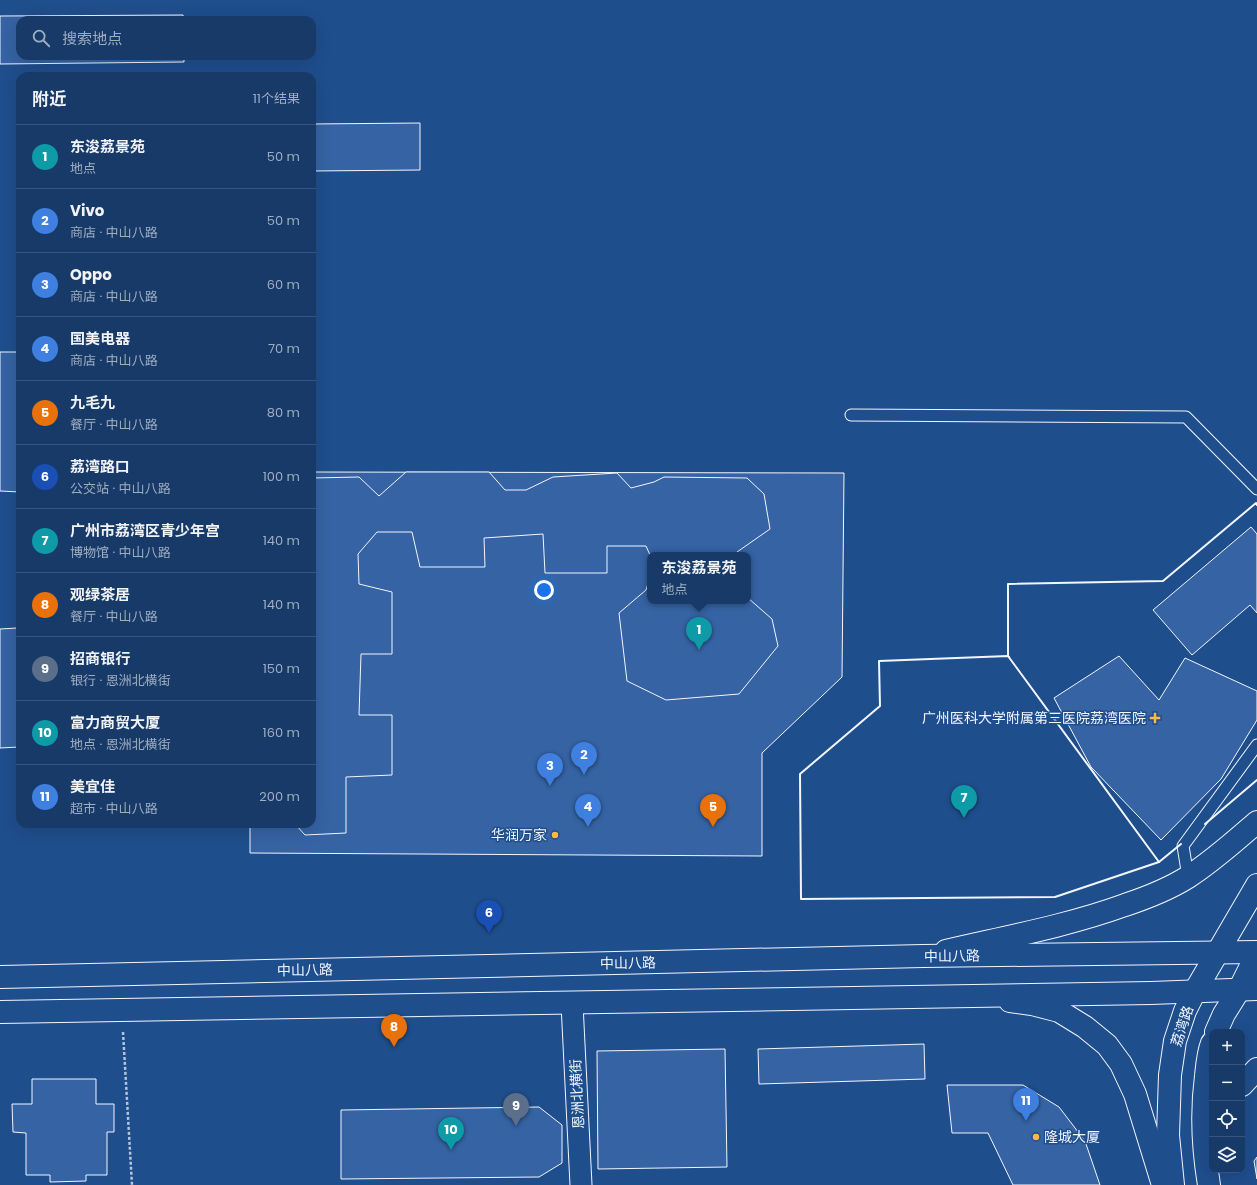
<!DOCTYPE html>
<html lang="zh">
<meta charset="utf-8">
<style>
body{margin:0;font-family:Poppins,"Noto Sans SC",sans-serif;background:#20416f;color:#f1f3f6}
.controls{position:absolute;right:12px;bottom:12px;display:grid;overflow:hidden;border-radius:8px;box-shadow:0 4px 16px #0002}
.controls button{width:36px;height:36px;display:grid;place-items:center;padding:0;border:0;border-bottom:1px solid #36547d;background:#173a69;color:#f1f3f6;font:20px sans-serif}
.you{position:absolute;left:544px;top:590px;width:14px;height:14px;margin:-10px;border:3px solid #fff;border-radius:50%;background:#1a73e8;box-shadow:0 0 0 6px #1a73e833}
.badge{display:grid;place-items:center;width:26px;height:26px;border-radius:50%;background:#ffb74d;color:#fff;font-size:13px;font-weight:700}
.pin{position:absolute;translate:-50% -33px;filter:drop-shadow(0 1px 2px #0008)}
.pin::after{content:'';position:absolute;top:21px;width:14px;height:12px;background:inherit;clip-path:polygon(0 0,100% 0,50% 100%)}
.popup{position:absolute;left:647px;top:552px;width:104px;height:52px;box-sizing:border-box;display:grid;place-content:center;border-radius:8px;background:#173a69;filter:drop-shadow(0 1px 3px #0005);font-size:13px;white-space:nowrap;color:#9eadc0}
.popup b{font-size:15px;color:#f1f3f6}
.popup::after{content:'';position:absolute;left:50%;top:100%;margin-left:-8px;border:8px solid transparent;border-top-color:#173a69}
.list{margin:0;padding:0;list-style:none}
h2{display:flex;justify-content:space-between;align-items:center;height:52px;margin:0;padding:0 16px;font-size:17px}
h2 small{font-size:13px;font-weight:400;color:#9eadc0}
.list li{display:grid;grid-template-columns:26px 1fr auto;gap:12px;align-items:center;box-sizing:border-box;height:64px;padding:0 16px;border-top:1px solid #36547d}
.list b{display:block;font-size:15px;white-space:nowrap}
.list p{margin:0;font-size:13px;white-space:nowrap;color:#9eadc0}
.list em{font-size:13px;font-style:normal;color:#9eadc0}
.icon{flex:none;width:22px;height:22px;fill:none;stroke:currentColor;stroke-width:2;stroke-linecap:round;stroke-linejoin:round}
.map{position:relative;flex:none;width:1257px;height:1185px;overflow:hidden}
.search{position:absolute;background:#173a69;box-shadow:0 4px 16px #0002;left:16px;top:16px;width:300px;height:44px;display:flex;align-items:center;gap:10px;box-sizing:border-box;padding:0 14px;border-radius:12px;color:#9eadc0;font-size:15px}
.panel{position:absolute;background:#173a69;box-shadow:0 4px 16px #0002;left:16px;top:72px;width:300px;height:756px;border-radius:12px}
.map>svg:first-child{display:block}
.building{fill:#3563a3;stroke:#f2f6ff;fill-rule:evenodd}
.lines{fill:none;stroke-linecap:round;stroke-linejoin:round}
.lane-casing{stroke:#f2f6ff;stroke-width:13}
.street-casing{stroke:#f2f6ff;stroke-width:23}
.secondary-casing{stroke:#f2f6ff;stroke-width:24}
.primary-casing{stroke:#f2f6ff;stroke-width:24}
.path{stroke:#b3c4dc;stroke-width:2.5;stroke-dasharray:3 2;stroke-linecap:butt}
.lane{stroke:#1f4e8c;stroke-width:11}
.street{stroke:#1f4e8c;stroke-width:21}
.secondary{stroke:#1f4e8c;stroke-width:22}
.primary{stroke:#1f4e8c;stroke-width:22}
.wall{stroke:#f2f6ff;stroke-width:2}
.poi-dot{fill:#ffb74d;stroke:#1f4e8c;stroke-width:1.5}
.labels{text-anchor:middle;stroke-width:3;stroke-linejoin:round;paint-order:stroke}
.poi-label{font-size:14px;fill:#f2f6ff;stroke:#1f4e8c;text-anchor:end}
.street-label{font-size:14px;fill:#f2f6ff;stroke:#1f4e8c}
</style>
<div class="map">
<svg width="1257" height="1185" viewBox="0 0 1257 1185">
<rect width="100%" height="100%" fill="#1f4e8c"/>
<g class="building">
<path d="M183,15L184,20H20V56H184V62L0,64V16Z"/>
<path d="M420,123V170L312,171V124Z"/>
<path d="M0,352H20V492L0,491Z"/>
<path d="M312,472L844,473L842,677L762,753V856L250,853V824H312ZM650,555H748V601H650Z"/>
<path d="M406,472H489L505,490H526L553,477L617,473L631,488L654,482L664,477L747,478L764,494L770,529L737,552V555H650L646,546H607V573H545L543,534L484,538L485,567H420L412,532H377L358,554L359,584L392,592V654H361L359,715H392V775L346,777V833L305,835L295,824H312V478L359,477L379,496Z"/>
<path d="M1251,527L1257,534V613L1250,605L1192,655L1153,610Z"/>
<path d="M650,577V601H748V598L772,619L778,646L739,694L666,700L627,681L619,613L646,590Z"/>
<path d="M17,628L19,747L0,748V629Z"/>
<path d="M1119,656L1159,700L1185,658L1257,691V720L1221,779L1161,840L1091,767L1054,698Z"/>
<path d="M924,1044L925,1079L759,1084L758,1049Z"/>
<path d="M725,1049L727,1167L598,1169L597,1051Z"/>
<path d="M32,1079H96V1104H114V1132H107V1175H86V1181L50,1182V1175H26V1133L13,1132L12,1104H32Z"/>
<path d="M947,1085H1023L1059,1107L1085,1141L1100,1185H1013L988,1133H952Z"/>
<path d="M539,1107L562,1125V1163L539,1177L341,1179V1110Z"/>
<path d="M1257,1157V1179L1254,1161Z"/>
</g>
<g class="lines">
<g class="lane-casing">
<g id="lane">
<path d="M851,415L1186,417L1257,489"/>
<path d="M1188,877L1183,846L1257,745"/>
</g>
</g>
<g class="street-casing">
<path id="street" d="M572,1004L581,1185"/>
</g>
<g class="secondary-casing">
<g id="secondary">
<path d="M946,951C1006,937 1067,926 1125,905C1146,898 1169,889 1188,877C1213,861 1235,841 1257,822"/>
<path d="M1010,1001L1032,1004L1059,1011L1085,1027L1107,1045L1121,1064L1135,1094L1163,1185"/>
<path d="M1216,1032L1224,1014L1239,990L1257,954"/>
<path d="M1242,1085L1257,1069"/>
<path d="M1173,1185L1168,1135L1170,1075L1175,1041L1185,1011L1195,991L1257,885"/>
<path d="M1209,1185C1203,1149 1201,1113 1206,1076C1207,1066 1208,1053 1212,1043"/>
</g>
</g>
<g class="primary-casing">
<g id="primary">
<path d="M0,977L923,956L1257,952"/>
<path d="M0,1012L1151,993L1257,989"/>
</g>
</g>
<path class="path" d="M123,1032L132,1185"/>
<use href="#lane" class="lane"/>
<use href="#street" class="street"/>
<use href="#secondary" class="secondary"/>
<use href="#primary" class="primary"/>
<g class="wall">
<path d="M1008,656L1159,862L1055,897L801,899L800,774L880,706L879,661Z"/>
<path d="M1009,657L1008,656V584L1163,581L1256,503L1257,505"/>
<path d="M1205,824L1257,780"/>
<path d="M1159,862L1181,844"/>
</g>
</g>
<g class="poi-dot">
<path d="M1153 712h4v4h4v4h-4v4h-4v-4h-4v-4h4z"/>
<circle cx="555" cy="835" r="4"/>
<circle cx="1036" cy="1137" r="4"/>
</g>
<g class="labels">
<g class="poi-label">
<text x="1146" y="723">广州医科大学附属第三医院荔湾医院</text>
<text x="547" y="840">华润万家</text>
<text x="1044" y="1142" text-anchor="start">隆城大厦</text>
</g>
<g class="street-label">
<text transform="translate(952 956) rotate(-1)" y="5">中山八路</text>
<text transform="translate(628 963) rotate(-1)" y="5">中山八路</text>
<text transform="translate(305 970) rotate(-1)" y="5">中山八路</text>
<text transform="translate(1182 1026) rotate(-72)" y="5">荔湾路</text>
<text transform="translate(577 1094) rotate(-93)" y="5">恩洲北横街</text>
</g>
</g>
</svg>
<div class="controls">
<button>+</button>
<button>−</button>
<button><svg class="icon" aria-label="locate" viewBox="0 0 24 24"><circle cx="12" cy="12" r="6"/><path d="M12 2v4M12 18v4M2 12h4M18 12h4"/></svg></button>
<button><svg class="icon" aria-label="layers" viewBox="0 0 24 24"><path d="M12 4l9 5-9 5-9-5zM3 14l9 5 9-5"/></svg></button>
</div>
<div class="you"></div>
<div class="pin badge" style="left:699px;top:650px;background:#0f9aa8">1</div>
<div class="popup"><b>东浚荔景苑</b>地点</div>
<div class="pin badge" style="left:584px;top:775px;background:#3f7fe0">2</div>
<div class="pin badge" style="left:550px;top:786px;background:#3f7fe0">3</div>
<div class="pin badge" style="left:588px;top:827px;background:#3f7fe0">4</div>
<div class="pin badge" style="left:713px;top:827px;background:#e8710a">5</div>
<div class="pin badge" style="left:489px;top:933px;background:#1a4fb4">6</div>
<div class="pin badge" style="left:964px;top:818px;background:#0f9aa8">7</div>
<div class="pin badge" style="left:394px;top:1047px;background:#e8710a">8</div>
<div class="pin badge" style="left:516px;top:1126px;background:#5c6f8a">9</div>
<div class="pin badge" style="left:451px;top:1150px;background:#0f9aa8">10</div>
<div class="pin badge" style="left:1026px;top:1121px;background:#3f7fe0">11</div>
<div class="search"><svg class="icon" aria-label="search" viewBox="0 0 24 24"><circle cx="10" cy="10" r="6"/><path d="M15 15l6 6"/></svg>搜索地点</div>
<section class="panel">
<h2>附近<small>11个结果</small></h2>
<ul class="list">
<li><span class="badge" style="background:#0f9aa8">1</span><div><b>东浚荔景苑</b><p>地点</p></div><em>50 m</em></li>
<li><span class="badge" style="background:#3f7fe0">2</span><div><b>Vivo</b><p>商店 · 中山八路</p></div><em>50 m</em></li>
<li><span class="badge" style="background:#3f7fe0">3</span><div><b>Oppo</b><p>商店 · 中山八路</p></div><em>60 m</em></li>
<li><span class="badge" style="background:#3f7fe0">4</span><div><b>国美电器</b><p>商店 · 中山八路</p></div><em>70 m</em></li>
<li><span class="badge" style="background:#e8710a">5</span><div><b>九毛九</b><p>餐厅 · 中山八路</p></div><em>80 m</em></li>
<li><span class="badge" style="background:#1a4fb4">6</span><div><b>荔湾路口</b><p>公交站 · 中山八路</p></div><em>100 m</em></li>
<li><span class="badge" style="background:#0f9aa8">7</span><div><b>广州市荔湾区青少年宫</b><p>博物馆 · 中山八路</p></div><em>140 m</em></li>
<li><span class="badge" style="background:#e8710a">8</span><div><b>观绿茶居</b><p>餐厅 · 中山八路</p></div><em>140 m</em></li>
<li><span class="badge" style="background:#5c6f8a">9</span><div><b>招商银行</b><p>银行 · 恩洲北横街</p></div><em>150 m</em></li>
<li><span class="badge" style="background:#0f9aa8">10</span><div><b>富力商贸大厦</b><p>地点 · 恩洲北横街</p></div><em>160 m</em></li>
<li><span class="badge" style="background:#3f7fe0">11</span><div><b>美宜佳</b><p>超市 · 中山八路</p></div><em>200 m</em></li>
</ul>
</section>
</div>
